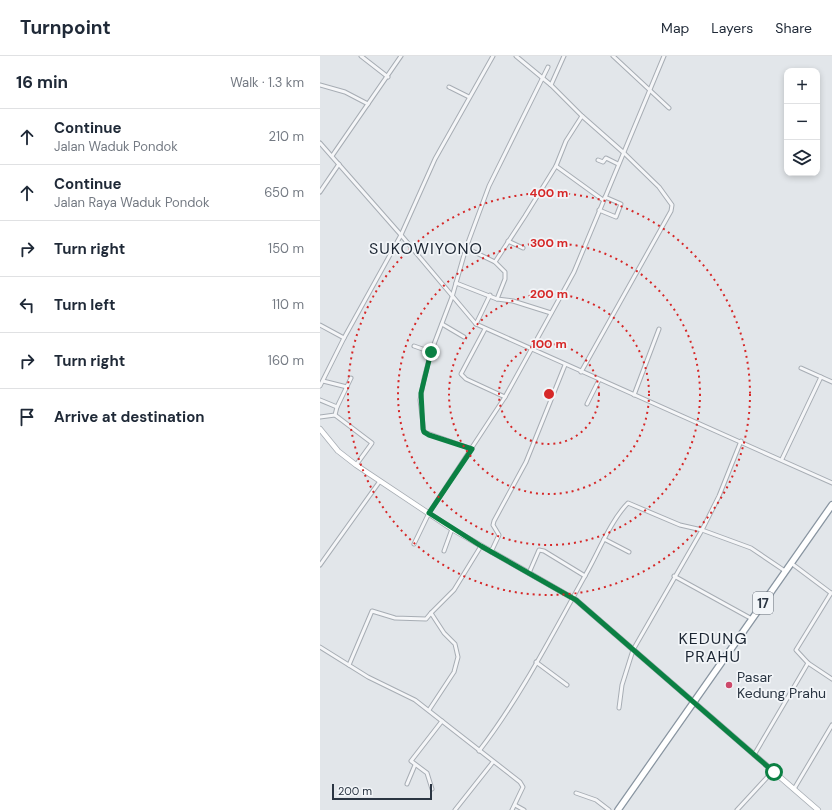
<!DOCTYPE html>
<meta charset="utf-8">
<style>
body{margin:0;font-family:"DM Sans",sans-serif;background:#f2f2f3;color:#1f2937}
.controls{position:absolute;right:12px;top:12px;display:grid;overflow:hidden;border-radius:8px;box-shadow:0 2px 6px #0003}
.controls button{width:36px;height:36px;display:grid;place-items:center;padding:0;border:0;border-bottom:1px solid #e0e1e3;background:#fff;color:#1f2937;font:20px sans-serif}
.scale{position:absolute;left:12px;bottom:10px;width:100px;box-sizing:border-box;padding-left:4px;border:2px solid #2a3542;border-top:0;font-size:11px;line-height:14px;white-space:nowrap;color:#2a3542;-webkit-text-stroke:3px #f2f5f8;paint-order:stroke}
.stop{position:absolute;width:12px;height:12px;margin:-9px;border:3px solid #0b8043;border-radius:50%;background:#fff}
.stop.end{background:#0b8043;border-color:#fff;box-shadow:0 1px 4px #0008}
.list{margin:0;padding:0;list-style:none}
h2{display:flex;justify-content:space-between;align-items:center;height:52px;margin:0;padding:0 16px;font-size:17px}
h2 small{font-size:13px;font-weight:400;color:#747a83}
.list li{display:grid;grid-template-columns:26px 1fr auto;gap:12px;align-items:center;box-sizing:border-box;height:56px;padding:0 16px;border-top:1px solid #e0e1e3}
.list b{display:block;font-size:15px;white-space:nowrap}
.list p{margin:0;font-size:13px;white-space:nowrap;color:#747a83}
.list em{font-size:13px;font-style:normal;color:#747a83}
.icon{flex:none;width:22px;height:22px;fill:none;stroke:currentColor;stroke-width:2;stroke-linecap:round;stroke-linejoin:round}
.map{position:relative;flex:none;width:512px;height:754px;overflow:hidden}
header{display:flex;align-items:center;gap:24px;box-sizing:border-box;height:56px;padding:0 20px;background:#fff;border-bottom:1px solid #e0e1e3}
header strong{font-size:19px}
nav{display:flex;gap:22px;margin-inline-start:auto;font-size:14px}
main{display:flex}
aside{flex:1;background:#fff}
.map>svg:first-child{display:block}
.lines{fill:none;stroke-linecap:round;stroke-linejoin:round}
.street-casing{stroke:#a7adb4;stroke-width:5}
.secondary-casing{stroke:#a7adb4;stroke-width:6}
.highway-casing{stroke:#8995a1;stroke-width:8}
.street{stroke:#f5f6f8;stroke-width:3}
.secondary{stroke:#fff;stroke-width:4.5}
.highway{stroke:#fff;stroke-width:5.5}
.route{stroke:#0b8043;stroke-width:5}
.ring{fill:none;stroke:#d62828;stroke-width:2;stroke-dasharray:2 4}
.poi-dot{fill:#cd496a;stroke:#f2f5f8;stroke-width:1.5}
.labels{text-anchor:middle;stroke-width:3.5;stroke-linejoin:round;paint-order:stroke}
.shield{fill:#f2f5f8;stroke:#666f79;stroke-width:1}
.shield-label{font-size:13px;font-weight:bold;fill:#2a3542}
.poi-label{font-size:14px;fill:#2a3542;stroke:#f2f5f8;text-anchor:start}
.quarter-label{font-size:16px;letter-spacing:1px;fill:#1c2633;stroke:#f2f5f8}
.centre{fill:#d62828;stroke:#f2f5f8;stroke-width:2}
.ring-label{font-size:12px;text-anchor:middle;font-weight:bold;fill:#d62828;stroke:#f2f5f8;stroke-width:3.5;stroke-linejoin:round;paint-order:stroke}
</style>
<header>
<strong>Turnpoint</strong>
<nav><a>Map</a><a>Layers</a><a>Share</a></nav>
</header>
<main>
<aside>
<h2>16 min<small>Walk · 1.3 km</small></h2>
<ul class="list">
<li><svg class="icon" aria-label="ahead" viewBox="0 0 24 24"><path d="M12 20V5M6 11l6-6 6 6"/></svg><div><b>Continue</b><p>Jalan Waduk Pondok</p></div><em>210 m</em></li>
<li><svg class="icon" aria-label="ahead" viewBox="0 0 24 24"><path d="M12 20V5M6 11l6-6 6 6"/></svg><div><b>Continue</b><p>Jalan Raya Waduk Pondok</p></div><em>650 m</em></li>
<li><svg class="icon" aria-label="right" viewBox="0 0 24 24"><path d="M7 20v-9h11M14 6l5 5-5 5"/></svg><div><b>Turn right</b></div><em>150 m</em></li>
<li><svg class="icon" aria-label="left" viewBox="0 0 24 24"><path d="M17 20v-9H6M10 6l-5 5 5 5"/></svg><div><b>Turn left</b></div><em>110 m</em></li>
<li><svg class="icon" aria-label="right" viewBox="0 0 24 24"><path d="M7 20v-9h11M14 6l5 5-5 5"/></svg><div><b>Turn right</b></div><em>160 m</em></li>
<li><svg class="icon" aria-label="arrive" viewBox="0 0 24 24"><path d="M6 21V4h12l-3 4 3 4H6"/></svg><div><b>Arrive at destination</b></div></li>
</ul>
</aside>
<div class="map">
<svg width="512" height="754" viewBox="0 0 512 754">
<rect width="100%" height="100%" fill="#e2e6ea"/>
<g class="lines">
<g class="street-casing">
<g id="street">
<path d="M41,0L68,21"/>
<path d="M196,0L231,29L262,60L304,97L339,131L352,149L351,155L261,316"/>
<path d="M293,0L349,52"/>
<path d="M0,29L25,36L48,48"/>
<path d="M231,29L244,0"/>
<path d="M129,31L149,41"/>
<path d="M0,87L81,179L156,268L512,427"/>
<path d="M12,100L81,0"/>
<path d="M278,104L283,106L286,102L298,108"/>
<path d="M236,110L283,144"/>
<path d="M0,136L19,108"/>
<path d="M279,154L296,161L301,148L285,141"/>
<path d="M188,185L203,192"/>
<path d="M146,192L175,206L185,216V223L177,243"/>
<path d="M175,206L205,160L236,110L246,85L262,60"/>
<path d="M136,227L177,243L193,245L231,257"/>
<path d="M122,268L144,281"/>
<path d="M156,268L170,239"/>
<path d="M0,269L24,282"/>
<path d="M165,273L141,318L146,323L185,341"/>
<path d="M94,290L111,296"/>
<path d="M481,312L512,326"/>
<path d="M3,325L27,331"/>
<path d="M0,330L24,282L81,179L115,103L173,0"/>
<path d="M314,339L339,273"/>
<path d="M0,344L17,351"/>
<path d="M267,348L279,324"/>
<path d="M15,359L52,387L36,409"/>
<path d="M0,361L15,359L17,351L31,322"/>
<path d="M152,393L104,376L100,344L104,323L111,296L132,241L146,192L169,130L228,11"/>
<path d="M462,403L501,321"/>
<path d="M284,483L309,496"/>
<path d="M94,488L109,457L185,341L254,216L344,0"/>
<path d="M124,495L132,473"/>
<path d="M171,496L179,479L173,469L174,465L206,406L245,309"/>
<path d="M471,507L511,537"/>
<path d="M0,509L60,425"/>
<path d="M209,517L219,494L224,495L265,520"/>
<path d="M354,520L432,563"/>
<path d="M511,537L476,594L488,607L512,623"/>
<path d="M111,557L134,534L161,490"/>
<path d="M0,591L48,621L95,644L200,726L203,731L192,754"/>
<path d="M216,606L247,629"/>
<path d="M29,609L52,555L75,562L106,563L111,557L124,577L135,588L138,601L134,616L109,654"/>
<path d="M299,652L302,629L313,594L382,474L399,440L421,385"/>
<path d="M159,695C200,642 233,577 266,518C278,497 291,464 308,447L360,469L382,474L431,492L465,515"/>
<path d="M434,699L488,607"/>
<path d="M87,728L95,709"/>
<path d="M112,733L107,717L91,705L122,665"/>
<path d="M474,733L512,669"/>
<path d="M256,737L276,744L289,754"/>
<path d="M195,749L204,754"/>
<path d="M135,754L173,706"/>
<path d="M417,754L453,715"/>
</g>
</g>
<g class="secondary-casing">
<path id="secondary" d="M0,373L18,395L36,409L132,473L256,544L498,754"/>
</g>
<g class="highway-casing">
<path id="highway" d="M298,754L512,449"/>
</g>
<use href="#street" class="street"/>
<use href="#secondary" class="secondary"/>
<use href="#highway" class="highway"/>
</g>
<g class="lines">
<path class="route" d="M111,296L101,337L103,373L104,376L109,379L152,393L109,457L161,490L256,544L454,716"/>
</g>
<g class="ring">
<circle cx="229" cy="338" r="50"/>
<circle cx="229" cy="338" r="100"/>
<circle cx="229" cy="338" r="151"/>
<circle cx="229" cy="338" r="201"/>
</g>
<circle class="poi-dot" cx="409" cy="629" r="4"/>
<g class="labels">
<rect class="shield" x="433" y="536" width="20" height="22" rx="3"/>
<g class="shield-label">
<text x="443" y="552">17</text>
</g>
<g class="poi-label">
<text x="417" y="626">Pasar<tspan x="417" dy="16">Kedung Prahu</tspan></text>
</g>
<g class="quarter-label">
<text x="106" y="198">SUKOWIYONO</text>
<text x="393" y="588">KEDUNG<tspan x="393" dy="18">PRAHU</tspan></text>
</g>
</g>
<circle cx="229" cy="338" r="6" class="centre"/>
<g class="ring-label">
<text x="229" y="141">400 m</text>
<text x="229" y="191">300 m</text>
<text x="229" y="242">200 m</text>
<text x="229" y="292">100 m</text>
</g>
</svg>
<div class="controls">
<button>+</button>
<button>−</button>
<button><svg class="icon" aria-label="layers" viewBox="0 0 24 24"><path d="M12 4l9 5-9 5-9-5zM3 14l9 5 9-5"/></svg></button>
</div>
<div class="scale">200 m</div>
<div class="stop" style="left:454px;top:716px"></div>
<div class="stop end" style="left:111px;top:296px"></div>
</div>
</main>
